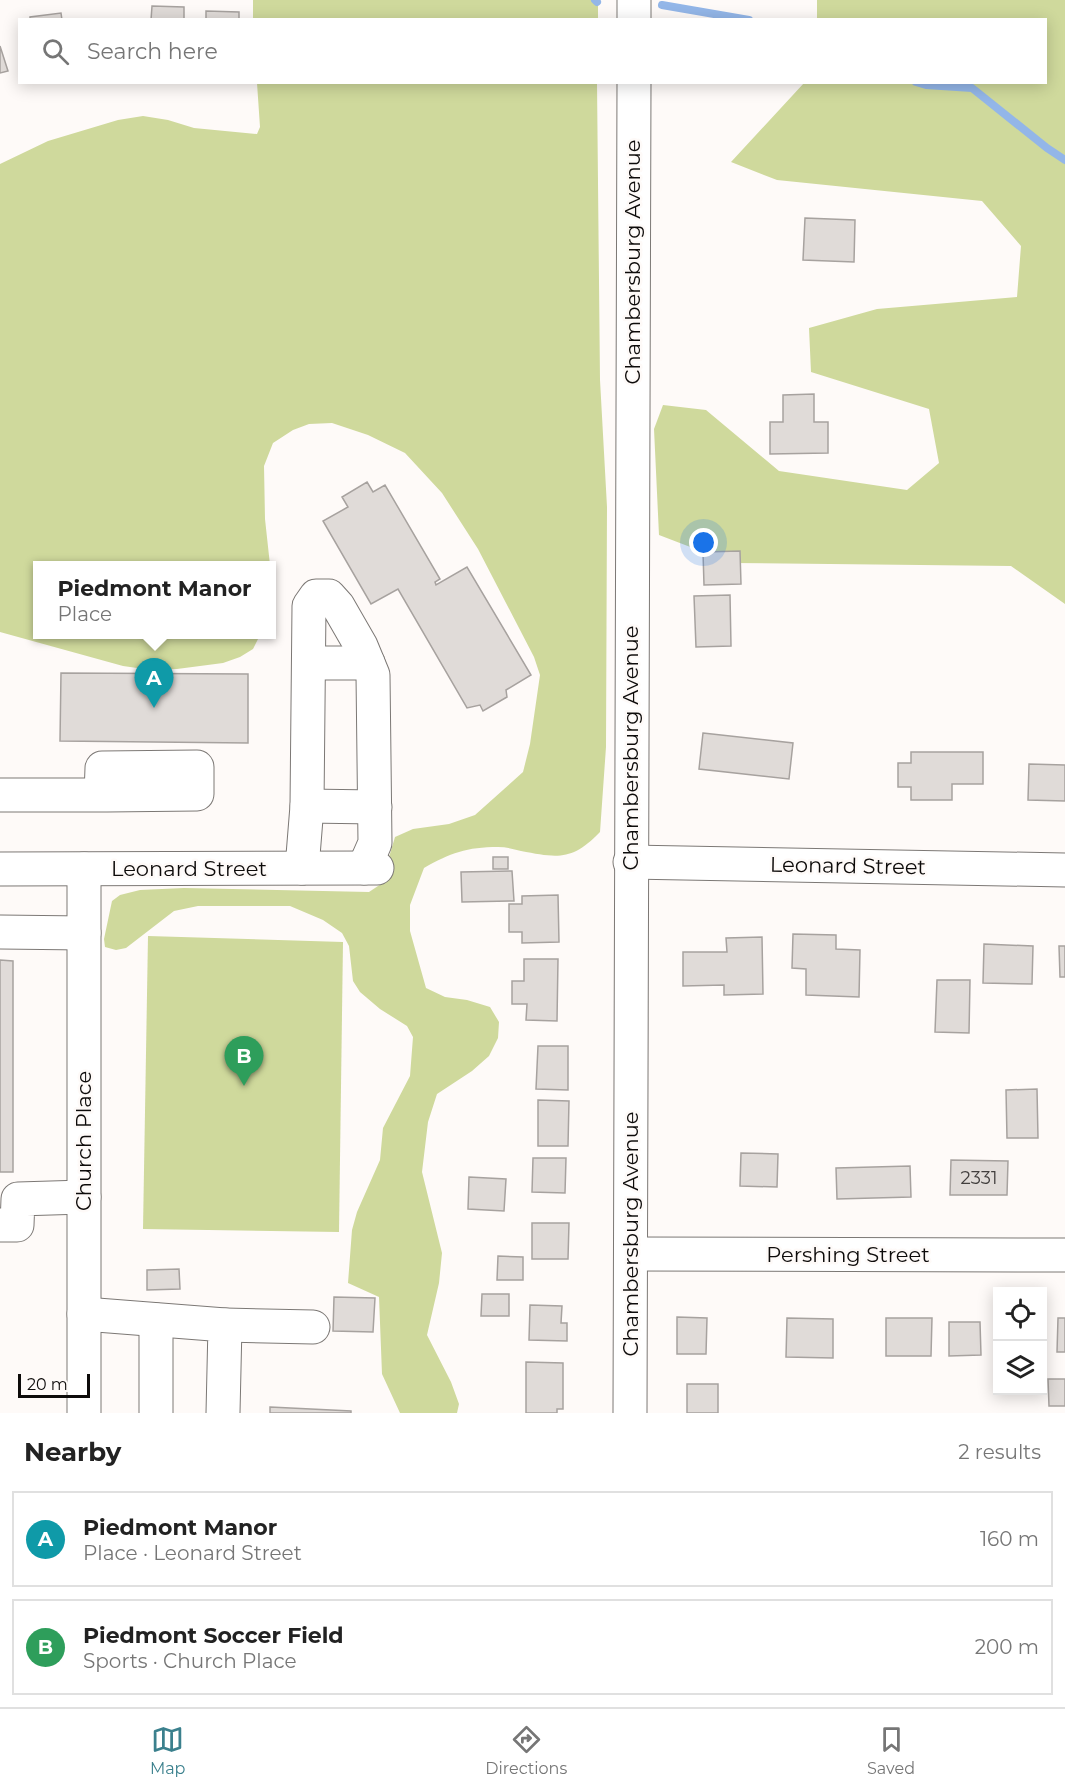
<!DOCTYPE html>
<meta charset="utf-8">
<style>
body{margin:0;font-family:Montserrat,sans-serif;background:#f2f2f2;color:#222}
.controls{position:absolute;right:18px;bottom:18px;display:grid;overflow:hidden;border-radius:0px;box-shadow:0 3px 15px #0003}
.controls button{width:54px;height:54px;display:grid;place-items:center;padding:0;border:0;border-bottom:2px solid #e0e0e0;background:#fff;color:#222;font:30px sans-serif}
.scale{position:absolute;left:18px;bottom:15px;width:72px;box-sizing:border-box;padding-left:6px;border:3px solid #0d0b0a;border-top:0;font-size:16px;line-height:21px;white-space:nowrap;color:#0d0b0a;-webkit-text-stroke:4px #fefaf8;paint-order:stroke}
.you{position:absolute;left:704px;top:543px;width:21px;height:21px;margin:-15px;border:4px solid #fff;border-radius:50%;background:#1a73e8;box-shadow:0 0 0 9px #1a73e833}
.badge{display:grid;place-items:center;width:39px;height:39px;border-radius:50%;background:#3b808d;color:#fff;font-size:20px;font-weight:700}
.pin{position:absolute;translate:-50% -50px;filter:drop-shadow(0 2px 3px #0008)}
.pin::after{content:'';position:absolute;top:32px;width:21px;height:18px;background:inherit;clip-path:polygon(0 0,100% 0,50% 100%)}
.popup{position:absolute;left:33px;top:561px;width:243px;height:78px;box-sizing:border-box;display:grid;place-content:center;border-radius:0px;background:#fff;filter:drop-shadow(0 2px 4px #0005);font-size:20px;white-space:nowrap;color:#767676}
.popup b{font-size:22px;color:#222}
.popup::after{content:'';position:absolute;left:50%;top:100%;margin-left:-12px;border:12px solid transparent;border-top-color:#fff}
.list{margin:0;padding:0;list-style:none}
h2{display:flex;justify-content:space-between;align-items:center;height:78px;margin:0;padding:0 24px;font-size:26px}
h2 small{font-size:20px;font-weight:400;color:#767676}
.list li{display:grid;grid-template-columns:39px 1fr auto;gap:18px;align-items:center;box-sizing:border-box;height:96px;margin:0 12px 12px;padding:0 12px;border:2px solid #e0e0e0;border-radius:0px}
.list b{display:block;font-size:22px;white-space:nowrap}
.list p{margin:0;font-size:20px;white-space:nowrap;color:#767676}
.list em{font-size:20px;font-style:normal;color:#767676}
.icon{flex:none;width:33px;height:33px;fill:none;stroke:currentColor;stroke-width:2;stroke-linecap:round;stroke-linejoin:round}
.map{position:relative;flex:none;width:1065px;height:1413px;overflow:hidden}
.search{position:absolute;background:#fff;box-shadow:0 3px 15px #0003;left:18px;right:18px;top:18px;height:66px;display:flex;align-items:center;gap:15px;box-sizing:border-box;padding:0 21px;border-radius:0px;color:#767676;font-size:22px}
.sheet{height:294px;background:#fff}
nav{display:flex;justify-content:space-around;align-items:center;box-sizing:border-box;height:84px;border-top:2px solid #e0e0e0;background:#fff;font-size:16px;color:#767676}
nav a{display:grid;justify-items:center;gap:3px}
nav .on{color:#3b808d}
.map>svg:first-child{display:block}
.green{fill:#cfd99c}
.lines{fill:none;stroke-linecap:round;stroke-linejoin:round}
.stream{stroke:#93b6e8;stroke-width:8}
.building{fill:#e0dbd8;stroke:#a7a29f;stroke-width:1.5}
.minor-casing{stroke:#7c7875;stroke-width:35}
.minor{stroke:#fff;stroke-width:33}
.labels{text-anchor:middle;stroke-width:5;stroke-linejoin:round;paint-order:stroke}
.number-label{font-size:18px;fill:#423f3e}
.street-label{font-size:21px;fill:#0d0b0a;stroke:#fefaf8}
</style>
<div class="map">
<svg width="1065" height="1413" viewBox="0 0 1065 1413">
<rect width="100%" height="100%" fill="#fefaf8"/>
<g class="green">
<rect x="253" y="0" width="345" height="19"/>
<path d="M817,0H1065V604L1011,566L732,563L659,535L654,429L663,405L706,410L779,471L907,490L939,463L929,409L811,372L809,328L877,309L1017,297L1021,246L982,201L777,180L731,162L804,83L1046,82V20L817,19Z"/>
<path d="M257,83H597L600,380L607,507L606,747L600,832C572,861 558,858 521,851C514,849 506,847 498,847C467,847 450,853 424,868L410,905V931L426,988L445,997L467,1000L490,1007L499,1022L498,1038L489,1056L472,1071L437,1094L428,1122L422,1172L442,1253L439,1283L427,1335L451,1382L459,1404L457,1413H400L382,1374L379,1297L348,1283L352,1230L357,1212L380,1160L383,1128L410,1076L413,1037L407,1026L380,1009L360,992L353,981L349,946L342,933L323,920L290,906H198L174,911L126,948L116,950L105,947L104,939L112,901L120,895L140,890L184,888L369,892L381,884L395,837L413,829L449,824L475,815L523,772L530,744L540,675L534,657L478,549L442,493L405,453L368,435L332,423L309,424L293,430L273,443L264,466L265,519L270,565L37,566V634L260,635L253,649L240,657L223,663L177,669L151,670L123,666L0,632V164L48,141L118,120L143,116L168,120L194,128L257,134L260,127Z"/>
<path d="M148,936L343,942L339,1232L143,1229Z"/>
</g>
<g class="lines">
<g class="stream">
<path d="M595,0L597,2"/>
<path d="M662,5L749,20"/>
<path d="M916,82L926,85L972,88L1047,148L1065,160"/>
</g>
</g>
<g class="building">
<path d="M152,6L184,7V20H151Z"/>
<path d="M206,11L239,12V20H206Z"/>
<path d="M61,13L62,20H30V17Z"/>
<path d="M0,46L8,71L0,73Z"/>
<path d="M805,218L855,220L854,262L803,260Z"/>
<path d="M814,394V422H828V453L770,454V422H783V395Z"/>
<path d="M367,482L373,492L385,485L440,579L435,582L436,585L467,567L531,675L506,690L507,697L483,711L480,705L467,708L398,589L371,604L323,521L348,507L342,497Z"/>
<path d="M740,551L741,584L704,585L703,552Z"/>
<path d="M730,595L731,646L696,647L694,596Z"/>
<path d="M61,673L248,674V743L60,741Z"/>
<path d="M703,733L793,743L789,779L699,769Z"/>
<path d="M911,752H983V784H952V800H911V787H898V763H911Z"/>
<path d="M1029,764L1065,765V801L1028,800Z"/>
<rect x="493" y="857" width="15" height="12"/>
<path d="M512,871L514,901L462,902L461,872Z"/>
<path d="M558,895L559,942L522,943V932H509V904H522V896Z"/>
<path d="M793,934L836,935V949L860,950L859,997L806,995V969L792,968Z"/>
<path d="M762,937L763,994L724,995V985L683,986V952H727L726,938Z"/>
<path d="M984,944L1033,946L1032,984L983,983Z"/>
<path d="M1059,946H1065V977H1060Z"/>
<path d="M524,959H558L557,1021L526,1020L527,1004H512V981H524Z"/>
<path d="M0,960L13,961V1172H0Z"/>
<path d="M937,980H970L969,1033L935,1032Z"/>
<path d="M538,1046H568V1090L536,1089Z"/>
<path d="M1037,1089L1038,1138H1007L1006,1090Z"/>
<path d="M538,1100L569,1101L568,1146H538Z"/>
<path d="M741,1153L778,1154L777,1187L740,1186Z"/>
<path d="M533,1158H566L565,1193L532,1192Z"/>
<path d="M951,1160L1008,1161L1007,1195H950Z"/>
<path d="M910,1166L911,1197L837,1199L836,1168Z"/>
<path d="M469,1177L506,1179L504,1211L468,1209Z"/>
<path d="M532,1223H569L568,1259H532Z"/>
<path d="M498,1256L523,1257V1280H497Z"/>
<path d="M179,1269L180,1289L147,1290V1270Z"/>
<path d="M482,1294H509V1316H481Z"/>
<path d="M334,1297L375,1298L373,1332L333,1331Z"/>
<path d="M530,1305L562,1306L561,1323H567V1341L529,1340Z"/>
<path d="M677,1317L707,1318L706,1354H677Z"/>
<path d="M787,1318L833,1319V1358L786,1357Z"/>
<path d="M886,1318H932L931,1356H886Z"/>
<path d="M1058,1318H1065V1352H1057Z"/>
<path d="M949,1322H980L981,1355L949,1356Z"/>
<path d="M526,1362L563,1363V1409H557V1413H526Z"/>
<path d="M1048,1379H1065V1406H1049Z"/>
<rect x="687" y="1384" width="31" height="29"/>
<path d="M270,1407L351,1411V1413H270Z"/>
</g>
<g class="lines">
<g class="minor-casing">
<g id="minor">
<path d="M634,20V0"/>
<path d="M309,663H368"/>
<path d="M0,795H107L197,794V767L102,768L101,795"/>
<path d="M307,806L375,807"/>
<path d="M630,862L1065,870"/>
<path d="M302,868L307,806L309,606L316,596H329L338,606L361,646L373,675L375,843L364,868"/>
<path d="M0,869L377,868"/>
<path d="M84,869V1413"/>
<path d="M0,932L84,933"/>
<path d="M0,1225H17L18,1199L84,1197"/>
<path d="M632,1254L1065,1255"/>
<path d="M84,1314L225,1325L223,1413"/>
<path d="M156,1320V1413"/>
<path d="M225,1325L313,1327"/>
<path d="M630,1413L634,82"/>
</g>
</g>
<use href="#minor" class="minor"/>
</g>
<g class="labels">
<g class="number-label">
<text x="979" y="1184">2331</text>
</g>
<g class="street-label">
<text transform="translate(633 262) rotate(-90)" y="7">Chambersburg Avenue</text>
<text transform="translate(631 748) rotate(-90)" y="7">Chambersburg Avenue</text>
<text transform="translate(848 866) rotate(1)" y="7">Leonard Street</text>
<text x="189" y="876">Leonard Street</text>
<text transform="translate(84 1141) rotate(-90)" y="7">Church Place</text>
<text transform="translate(631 1234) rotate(-90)" y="7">Chambersburg Avenue</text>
<text x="848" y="1262">Pershing Street</text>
</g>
</g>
</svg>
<div class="controls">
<button><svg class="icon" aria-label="locate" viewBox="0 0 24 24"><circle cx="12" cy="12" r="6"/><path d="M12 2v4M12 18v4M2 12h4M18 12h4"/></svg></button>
<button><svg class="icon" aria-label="layers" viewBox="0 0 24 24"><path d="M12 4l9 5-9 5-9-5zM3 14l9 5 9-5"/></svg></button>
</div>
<div class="scale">20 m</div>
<div class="you"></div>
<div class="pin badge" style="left:154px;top:708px;background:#0f9aa8">A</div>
<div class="popup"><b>Piedmont Manor</b>Place</div>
<div class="pin badge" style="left:244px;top:1086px;background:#2e9e5b">B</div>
<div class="search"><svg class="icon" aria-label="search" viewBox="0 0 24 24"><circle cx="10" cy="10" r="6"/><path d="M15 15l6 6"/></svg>Search here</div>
</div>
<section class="sheet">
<h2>Nearby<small>2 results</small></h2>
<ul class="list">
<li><span class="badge" style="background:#0f9aa8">A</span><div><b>Piedmont Manor</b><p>Place · Leonard Street</p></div><em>160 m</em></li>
<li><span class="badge" style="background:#2e9e5b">B</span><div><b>Piedmont Soccer Field</b><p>Sports · Church Place</p></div><em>200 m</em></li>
</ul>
</section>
<nav>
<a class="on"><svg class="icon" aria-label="map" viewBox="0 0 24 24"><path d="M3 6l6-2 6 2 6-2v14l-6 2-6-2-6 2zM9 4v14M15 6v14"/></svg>Map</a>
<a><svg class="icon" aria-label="directions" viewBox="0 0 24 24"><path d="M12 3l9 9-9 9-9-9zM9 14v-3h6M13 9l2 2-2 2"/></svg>Directions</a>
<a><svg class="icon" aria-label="saved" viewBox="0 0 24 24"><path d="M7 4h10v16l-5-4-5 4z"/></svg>Saved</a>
</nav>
